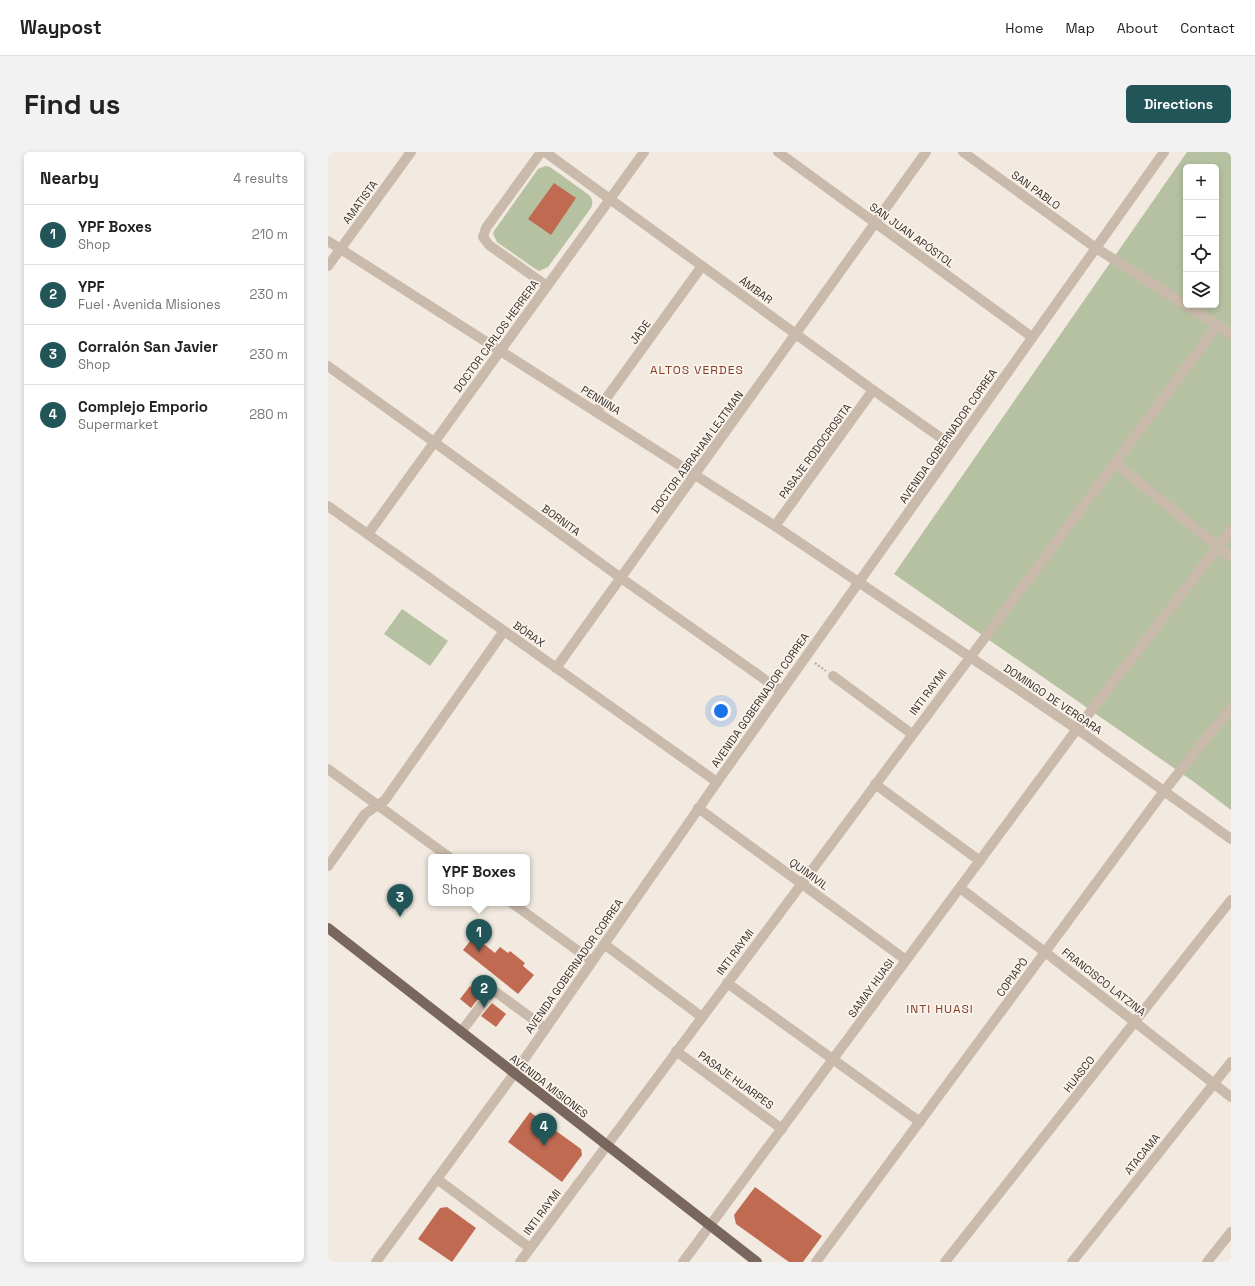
<!DOCTYPE html>
<meta charset="utf-8">
<style>
body{margin:0;font-family:"Space Grotesk",sans-serif;background:#f2f2f2;color:#222}
.controls{position:absolute;right:12px;top:12px;display:grid;overflow:hidden;border-radius:6px;box-shadow:0 2px 6px #0003}
.controls button{width:36px;height:36px;display:grid;place-items:center;padding:0;border:0;border-bottom:1px solid #e0e0e0;background:#fff;color:#222;font:20px sans-serif}
.you{position:absolute;left:393px;top:559px;width:14px;height:14px;margin:-10px;border:3px solid #fff;border-radius:50%;background:#1a73e8;box-shadow:0 0 0 6px #1a73e833}
.badge{display:grid;place-items:center;width:26px;height:26px;border-radius:50%;background:#225558;color:#fff;font-size:13px;font-weight:700}
.pin{position:absolute;translate:-50% -33px;filter:drop-shadow(0 1px 2px #0008)}
.pin::after{content:'';position:absolute;top:21px;width:14px;height:12px;background:inherit;clip-path:polygon(0 0,100% 0,50% 100%)}
.popup{position:absolute;left:100px;top:702px;width:102px;height:52px;box-sizing:border-box;display:grid;place-content:center;border-radius:6px;background:#fff;filter:drop-shadow(0 1px 3px #0005);font-size:13px;white-space:nowrap;color:#767676}
.popup b{font-size:15px;color:#222}
.popup::after{content:'';position:absolute;left:50%;top:100%;margin-left:-8px;border:8px solid transparent;border-top-color:#fff}
.list{margin:0;padding:0;list-style:none}
h2{display:flex;justify-content:space-between;align-items:center;height:52px;margin:0;padding:0 16px;font-size:17px}
h2 small{font-size:13px;font-weight:400;color:#767676}
.list li{display:grid;grid-template-columns:26px 1fr auto;gap:12px;align-items:center;box-sizing:border-box;height:60px;padding:0 16px;border-top:1px solid #e0e0e0}
.list b{display:block;font-size:15px;white-space:nowrap}
.list p{margin:0;font-size:13px;white-space:nowrap;color:#767676}
.list em{font-size:13px;font-style:normal;color:#767676}
.icon{flex:none;width:22px;height:22px;fill:none;stroke:currentColor;stroke-width:2;stroke-linecap:round;stroke-linejoin:round}
.map{position:relative;flex:none;width:903px;height:1110px;overflow:hidden;border-radius:6px}
header{display:flex;align-items:center;gap:24px;box-sizing:border-box;height:56px;padding:0 20px;background:#fff;border-bottom:1px solid #e0e0e0}
header strong{font-size:19px}
nav{display:flex;gap:22px;margin-inline-start:auto;font-size:14px}
.intro{display:flex;align-items:center;justify-content:space-between;box-sizing:border-box;height:96px;padding:0 24px}
h1{margin:0;font-size:28px}
.button{padding:10px 18px;border-radius:6px;background:#225558;color:#fff;font-size:14px;font-weight:700}
main{display:flex;gap:24px;padding:0 24px}
aside{flex:1;background:#fff;border-radius:6px;box-shadow:0 2px 6px #0003}
.map>svg:first-child{display:block}
.green{fill:#b6c1a1;fill-rule:evenodd}
.building{fill:#c06b51}
.lines{fill:none;stroke-linecap:round;stroke-linejoin:round}
.path{stroke:#b6a497;stroke-width:2;stroke-dasharray:2 2;stroke-linecap:butt}
.minor{stroke:#cabaac;stroke-width:10}
.major{stroke:#79665d;stroke-width:10}
.labels{text-anchor:middle;stroke-width:3.5;stroke-linejoin:round;paint-order:stroke}
.street-label{font-size:11px;fill:#392f2b;stroke:#faf4ed}
.neighbourhood-label{font-size:12px;letter-spacing:1px;fill:#833d28;stroke:#faf4ed}
</style>
<header>
<strong>Waypost</strong>
<nav><a>Home</a><a>Map</a><a>About</a><a>Contact</a></nav>
</header>
<div class="intro"><h1>Find us</h1><a class="button">Directions</a></div>
<main>
<aside>
<h2>Nearby<small>4 results</small></h2>
<ul class="list">
<li><span class="badge">1</span><div><b>YPF Boxes</b><p>Shop</p></div><em>210 m</em></li>
<li><span class="badge">2</span><div><b>YPF</b><p>Fuel · Avenida Misiones</p></div><em>230 m</em></li>
<li><span class="badge">3</span><div><b>Corralón San Javier</b><p>Shop</p></div><em>230 m</em></li>
<li><span class="badge">4</span><div><b>Complejo Emporio</b><p>Supermarket</p></div><em>280 m</em></li>
</ul>
</aside>
<div class="map">
<svg width="903" height="1110" viewBox="0 0 903 1110">
<rect width="100%" height="100%" fill="#f2eae0"/>
<g class="green">
<path d="M859,0H903V658L866,630L566,422ZM858,15H888V153H858Z"/>
<path d="M217,14L222,15L261,43C265,47 265,51 263,56L220,115L211,119L206,116L169,90L165,82L166,79L210,17Z"/>
<path d="M74,457L120,489L102,514L56,482Z"/>
</g>
<g class="building">
<path d="M226,31L248,46L223,83L200,67Z"/>
<path d="M146,784L167,801L172,795L180,801L182,799L197,811L195,814L206,823L190,842L135,798Z"/>
<path d="M142,834L153,843L143,856L132,847Z"/>
<path d="M164,851L178,862L168,875L153,864Z"/>
<path d="M202,960L253,997L254,1003L234,1030L180,990Z"/>
<path d="M427,1035L494,1084L475,1110H461L408,1072L406,1063Z"/>
<path d="M119,1055L148,1076L124,1110L90,1087L112,1056Z"/>
</g>
<g class="lines">
<path class="path" d="M487,511L498,519"/>
<g class="minor">
<path d="M213,0L158,76L155,85L161,93L219,134"/>
<path d="M217,0L545,238L626,295"/>
<path d="M450,0L704,185"/>
<path d="M635,0L768,96L903,182"/>
<path d="M0,89L447,374L749,577L903,687"/>
<path d="M0,114L83,0"/>
<path d="M0,214L106,290L293,426L453,539"/>
<path d="M269,259L374,114"/>
<path d="M787,311L903,405"/>
<path d="M0,354L389,630"/>
<path d="M447,374L545,238"/>
<path d="M40,382L316,0"/>
<path d="M228,516L598,0"/>
<path d="M505,524L584,582"/>
<path d="M0,617L121,705"/>
<path d="M547,632L652,709"/>
<path d="M370,656L578,808"/>
<path d="M0,714L37,662L57,648L176,479"/>
<path d="M632,736L717,800L903,945"/>
<path d="M184,751L264,809"/>
<path d="M276,792L374,865"/>
<path d="M399,831L592,970"/>
<path d="M133,880L165,838L217,876"/>
<path d="M348,899L454,977"/>
<path d="M109,1027L202,1096"/>
<path d="M48,1110L186,922L389,630L836,0"/>
<path d="M192,1110L889,174"/>
<path d="M355,1110L749,577L903,378"/>
<path d="M488,1110L836,639L903,556"/>
<path d="M617,1110L903,748"/>
<path d="M744,1110L903,910"/>
<path d="M879,1110L903,1080"/>
</g>
<path class="major" d="M0,776L429,1110"/>
</g>
<g class="labels">
<g class="street-label">
<text transform="translate(708 38) rotate(36)" y="4">SAN PABLO</text>
<text transform="translate(32 50) rotate(-54)" y="4">AMATISTA</text>
<text transform="translate(584 83) rotate(36)" y="4">SAN JUAN APÓSTOL</text>
<text transform="translate(428 138) rotate(36)" y="4">ÁMBAR</text>
<text transform="translate(312 180) rotate(-54)" y="4">JADE</text>
<text transform="translate(168 184) rotate(-54)" y="4">DOCTOR CARLOS HERRERA</text>
<text transform="translate(273 248) rotate(32)" y="4">PENNINA</text>
<text transform="translate(620 284) rotate(-55)" y="4">AVENIDA GOBERNADOR CORREA</text>
<text transform="translate(487 299) rotate(-54)" y="4">PASAJE RODOCROSITA</text>
<text transform="translate(369 300) rotate(-54)" y="4">DOCTOR ABRAHAM LEJTMAN</text>
<text transform="translate(233 368) rotate(36)" y="4">BORNITA</text>
<text transform="translate(201 482) rotate(35)" y="4">BÓRAX</text>
<text transform="translate(600 540) rotate(-53)" y="4">INTI RAYMI</text>
<text transform="translate(725 547) rotate(34)" y="4">DOMINGO DE VERGARA</text>
<text transform="translate(432 548) rotate(-55)" y="4">AVENIDA GOBERNADOR CORREA</text>
<text transform="translate(481 722) rotate(36)" y="4">QUIMIVIL</text>
<text transform="translate(407 800) rotate(-53)" y="4">INTI RAYMI</text>
<text transform="translate(246 814) rotate(-55)" y="4">AVENIDA GOBERNADOR CORREA</text>
<text transform="translate(684 825) rotate(-54)" y="4">COPIAPÓ</text>
<text transform="translate(776 830) rotate(38)" y="4">FRANCISCO LATZINA</text>
<text transform="translate(543 836) rotate(-54)" y="4">SAMAY HUASI</text>
<text transform="translate(751 922) rotate(-52)" y="4">HUASCO</text>
<text transform="translate(408 928) rotate(36)" y="4">PASAJE HUARPES</text>
<text transform="translate(221 934) rotate(38)" y="4">AVENIDA MISIONES</text>
<text transform="translate(814 1002) rotate(-51)" y="4">ATACAMA</text>
<text transform="translate(214 1060) rotate(-53)" y="4">INTI RAYMI</text>
</g>
<g class="neighbourhood-label">
<text x="369" y="222">ALTOS VERDES</text>
<text x="612" y="861">INTI HUASI</text>
</g>
</g>
</svg>
<div class="controls">
<button>+</button>
<button>−</button>
<button><svg class="icon" aria-label="locate" viewBox="0 0 24 24"><circle cx="12" cy="12" r="6"/><path d="M12 2v4M12 18v4M2 12h4M18 12h4"/></svg></button>
<button><svg class="icon" aria-label="layers" viewBox="0 0 24 24"><path d="M12 4l9 5-9 5-9-5zM3 14l9 5 9-5"/></svg></button>
</div>
<div class="you"></div>
<div class="pin badge" style="left:151px;top:800px">1</div>
<div class="popup"><b>YPF Boxes</b>Shop</div>
<div class="pin badge" style="left:156px;top:856px">2</div>
<div class="pin badge" style="left:72px;top:765px">3</div>
<div class="pin badge" style="left:216px;top:994px">4</div>
</div>
</main>
